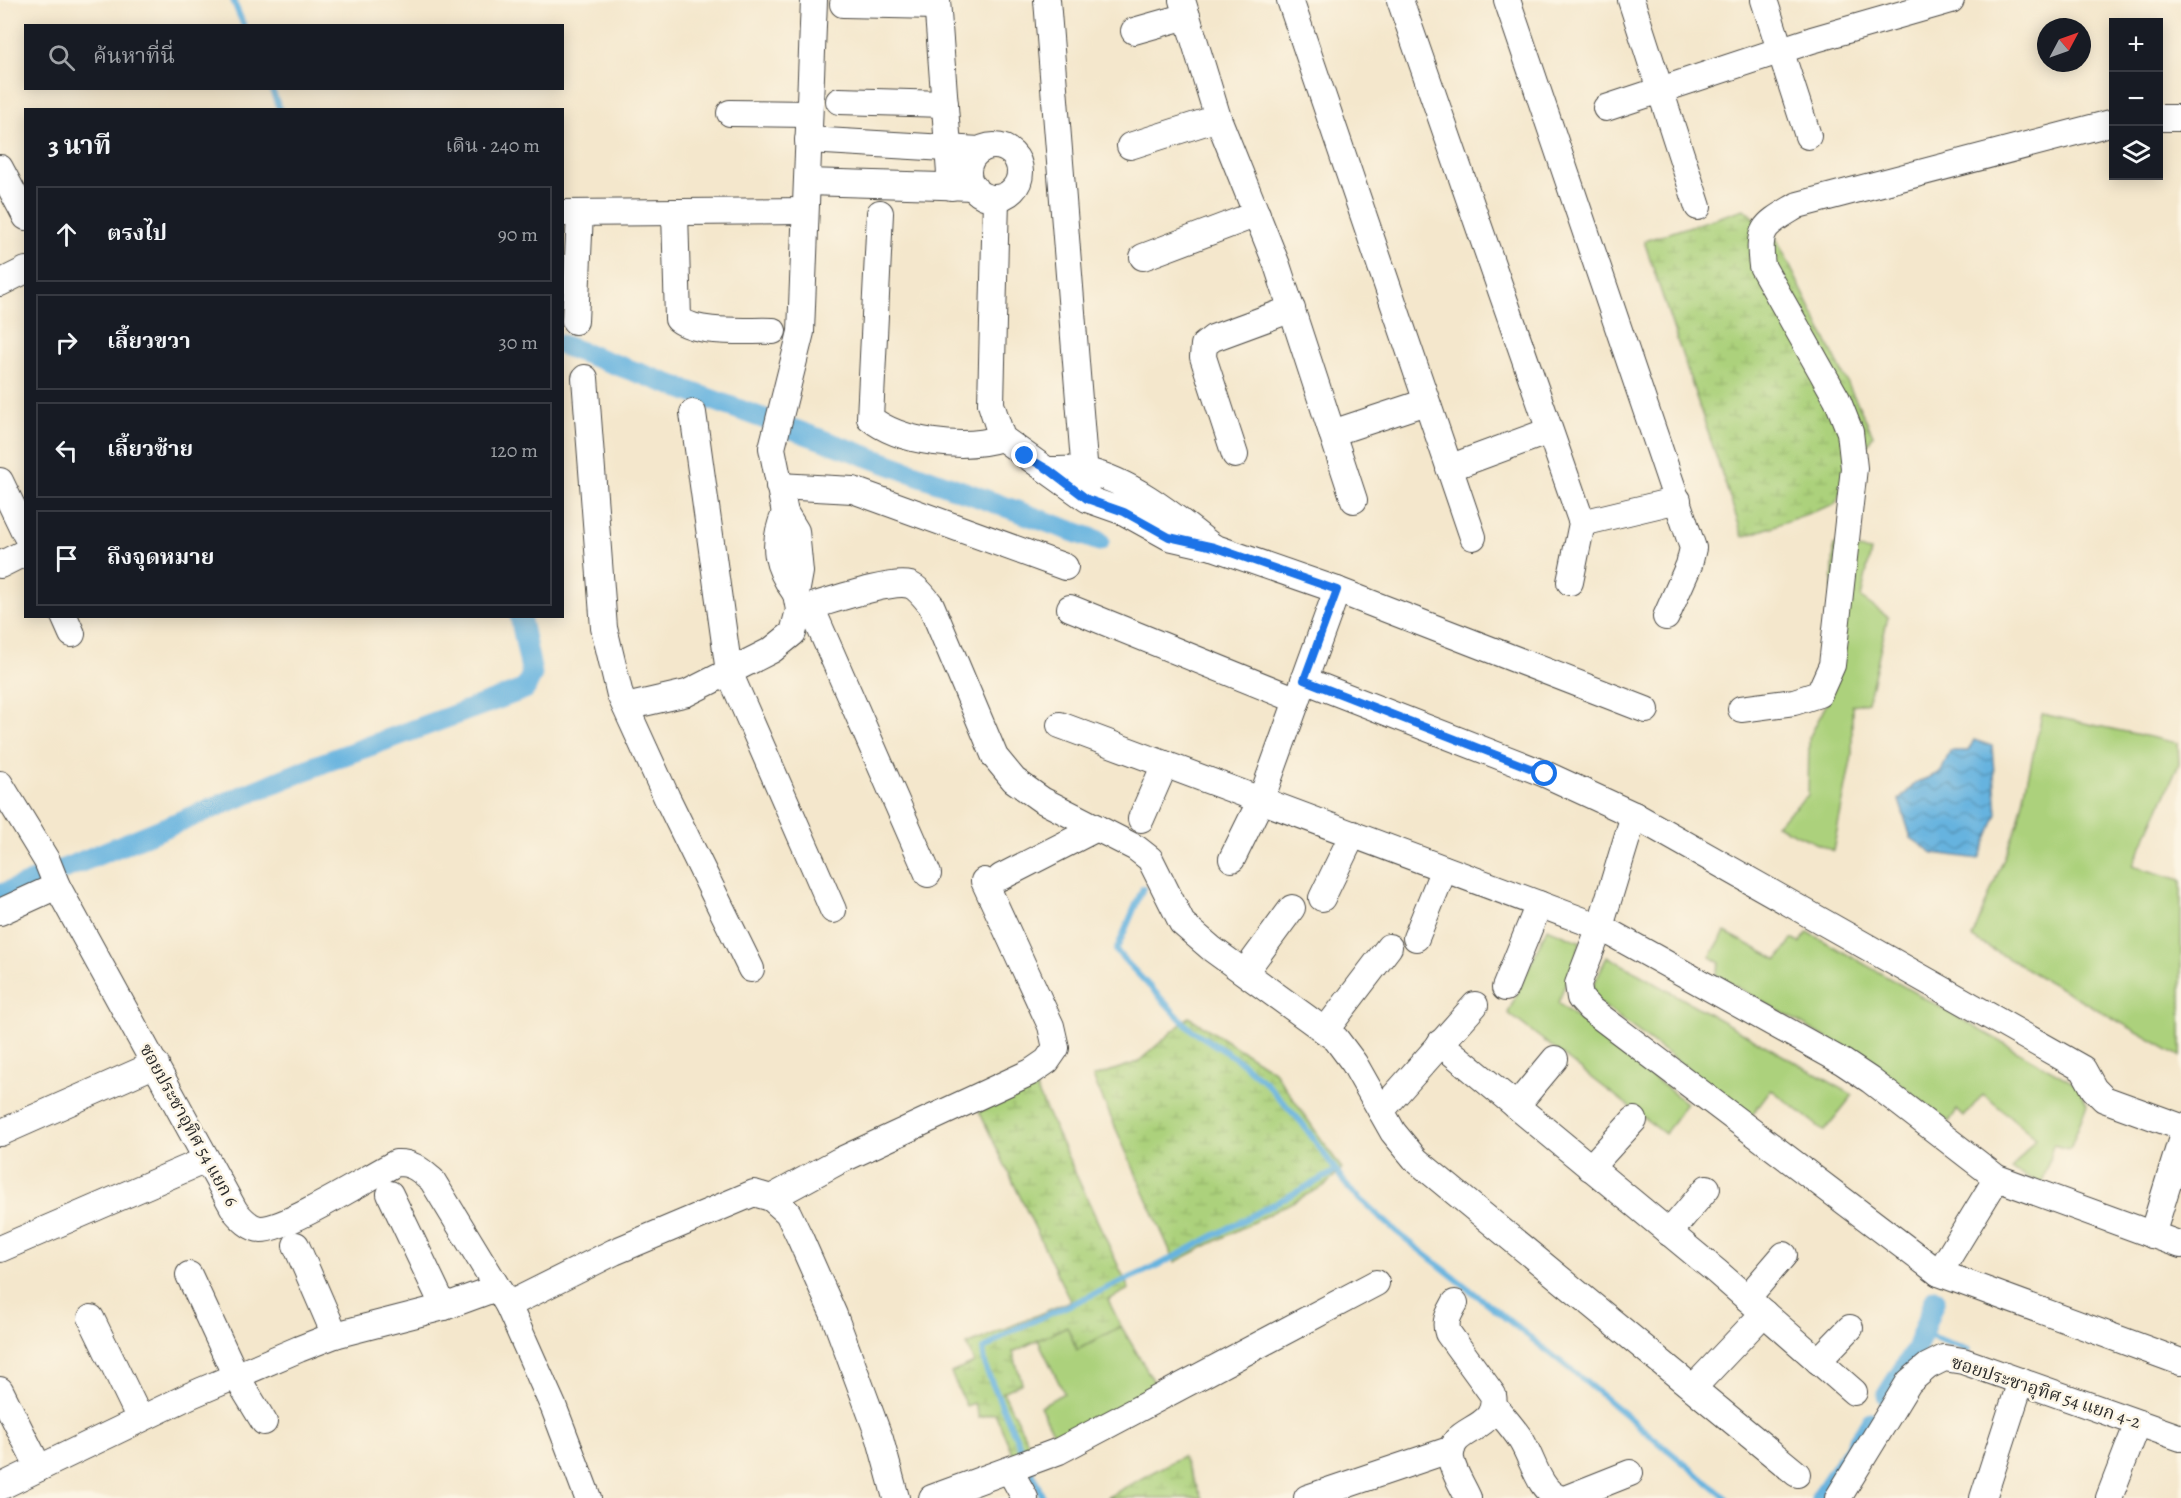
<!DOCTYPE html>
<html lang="th">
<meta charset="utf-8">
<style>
body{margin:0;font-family:Alegreya,"Noto Serif Thai",serif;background:#20242c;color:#f1f3f6}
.controls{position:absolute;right:18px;top:18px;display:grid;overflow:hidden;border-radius:0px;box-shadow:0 3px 15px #0003}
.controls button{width:54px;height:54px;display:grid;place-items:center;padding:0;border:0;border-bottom:2px solid #363941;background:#171b24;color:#f1f3f6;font:30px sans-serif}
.compass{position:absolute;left:2037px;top:18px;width:54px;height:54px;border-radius:50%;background:#171b24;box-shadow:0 3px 15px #0003;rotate:49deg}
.stop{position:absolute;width:18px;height:18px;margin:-14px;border:4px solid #1a73e8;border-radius:50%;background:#fff}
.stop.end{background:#1a73e8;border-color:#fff;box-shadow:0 2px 6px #0008}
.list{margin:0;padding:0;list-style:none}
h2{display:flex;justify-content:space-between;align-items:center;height:78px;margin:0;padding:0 24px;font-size:26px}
h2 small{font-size:20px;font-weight:400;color:#9ea1a6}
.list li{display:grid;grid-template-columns:39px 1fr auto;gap:18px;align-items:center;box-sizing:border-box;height:96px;margin:0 12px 12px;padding:0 12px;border:2px solid #363941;border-radius:0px}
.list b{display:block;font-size:22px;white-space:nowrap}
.list em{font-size:20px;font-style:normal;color:#9ea1a6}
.icon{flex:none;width:33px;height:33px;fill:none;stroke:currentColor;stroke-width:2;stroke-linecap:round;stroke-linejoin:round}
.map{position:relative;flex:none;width:2181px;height:1498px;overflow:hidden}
.search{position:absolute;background:#171b24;box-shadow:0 3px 15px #0003;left:24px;top:24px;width:540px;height:66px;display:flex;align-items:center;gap:15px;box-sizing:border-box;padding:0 21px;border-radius:0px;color:#9ea1a6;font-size:22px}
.panel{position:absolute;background:#171b24;box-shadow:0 3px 15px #0003;left:24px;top:108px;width:540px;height:510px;border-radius:0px}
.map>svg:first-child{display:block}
.green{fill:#acd17b;stroke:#6c7e53;stroke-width:1.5}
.wetland{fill:url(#wetland-marsh);stroke:#6c7e53;stroke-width:1.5}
.water{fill:url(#water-waves);stroke:#486f85;stroke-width:1.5}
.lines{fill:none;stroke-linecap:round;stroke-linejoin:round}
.stream{stroke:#66b3df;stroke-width:6}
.canal{stroke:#66b3df;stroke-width:21}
.minor-casing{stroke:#494743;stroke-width:28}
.minor{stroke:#fff;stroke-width:26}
.route{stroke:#1a73e8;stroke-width:8}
.labels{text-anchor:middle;stroke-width:5;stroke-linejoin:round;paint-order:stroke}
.street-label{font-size:18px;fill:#2b2b2b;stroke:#fcf5e5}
</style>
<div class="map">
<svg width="2181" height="1498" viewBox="0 0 2181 1498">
<defs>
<pattern id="wetland-marsh" width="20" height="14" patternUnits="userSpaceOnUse" patternTransform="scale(1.5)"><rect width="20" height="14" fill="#acd17b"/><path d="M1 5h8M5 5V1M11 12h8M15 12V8" fill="none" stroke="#94b46a"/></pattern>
<pattern id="water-waves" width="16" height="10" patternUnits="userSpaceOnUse" patternTransform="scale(1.5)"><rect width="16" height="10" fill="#66b3df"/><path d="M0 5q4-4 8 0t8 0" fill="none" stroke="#5492b5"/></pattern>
</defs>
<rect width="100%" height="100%" fill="#fcf5e5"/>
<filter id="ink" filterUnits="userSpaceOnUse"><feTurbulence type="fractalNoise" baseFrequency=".0167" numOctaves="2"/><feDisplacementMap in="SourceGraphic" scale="12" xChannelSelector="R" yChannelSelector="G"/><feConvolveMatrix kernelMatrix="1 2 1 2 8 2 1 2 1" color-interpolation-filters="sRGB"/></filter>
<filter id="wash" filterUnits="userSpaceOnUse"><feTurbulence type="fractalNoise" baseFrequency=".008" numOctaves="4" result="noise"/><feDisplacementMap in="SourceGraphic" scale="24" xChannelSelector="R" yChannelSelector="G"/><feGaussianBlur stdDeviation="1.35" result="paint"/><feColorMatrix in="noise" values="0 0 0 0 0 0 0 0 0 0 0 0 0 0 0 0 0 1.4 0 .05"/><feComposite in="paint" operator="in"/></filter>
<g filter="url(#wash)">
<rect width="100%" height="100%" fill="#f4e7cc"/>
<g class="green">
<path d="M1834,545L1871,551L1861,598L1888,617L1868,702L1852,705V756L1833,851L1776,825L1808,795L1809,738L1828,701Z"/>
<path d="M2042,714L2178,743L2179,764L2133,866L2181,880V1057L1972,938L2018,823Z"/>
<path d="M1547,928L1581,942L1558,1003L1686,1103L1665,1134L1508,1013Z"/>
<path d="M1725,932L1778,960L1792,939L1800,943L1808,932L2077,1085L2087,1104L2070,1149L2053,1145L2042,1184L2011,1170L2036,1138L1983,1094L1964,1117L1957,1110L1949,1122L1881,1069L1716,975L1720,963L1710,957Z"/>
<path d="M1607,956L1853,1095L1824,1131L1771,1089L1751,1116L1589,995Z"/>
<path d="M1067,1326L1077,1350L1121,1326L1160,1392L1060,1446L1040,1406L1064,1393L1038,1340Z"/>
</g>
<g class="wetland">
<path d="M1744,209L1776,238L1873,435L1835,504L1743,537L1644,241Z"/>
<path d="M1189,1017L1274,1071L1342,1169L1326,1185L1175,1262L1093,1077L1138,1062Z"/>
<path d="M1034,1084L1129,1289L1108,1300L1121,1326L1077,1350L1067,1326L1013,1352L1022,1383L1003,1392L1034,1454L1016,1462L995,1413L979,1417L974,1403L966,1406L951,1373L974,1363L967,1345L1070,1301L979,1111Z"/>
<path d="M1182,1456L1202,1498H1106Z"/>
</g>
<path class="water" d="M1974,740L1992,746L1997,814L1979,859L1933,853L1911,838L1899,800L1916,783L1941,772L1950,751H1968Z"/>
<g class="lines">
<g class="stream">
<path d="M233,0L244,26"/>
<path d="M271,88L280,110"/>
<path d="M1143,888L1116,951L1190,1029L1237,1059L1265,1082L1302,1123L1350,1190L1397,1232L1570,1369L1726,1498"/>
<path d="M1922,1333L1969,1350"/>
<path d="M1025,1458L986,1369L983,1350L1009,1332L1159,1265L1336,1171"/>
<path d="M1030,1467L1043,1498"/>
</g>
<g class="canal">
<path d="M562,345L1099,541"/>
<path d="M0,895L323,763L525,689L532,674L520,616"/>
<path d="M1887,1395L1916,1349L1935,1299"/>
<path d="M1821,1498L1871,1422"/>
</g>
</g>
</g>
<g filter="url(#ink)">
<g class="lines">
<g class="minor-casing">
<g id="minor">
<path d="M937,0L951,187"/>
<path d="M1047,0L1086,487"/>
<path d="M1182,0L1218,118L1277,265L1354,500"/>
<path d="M1290,0L1473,537"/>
<path d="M1400,0L1582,523L1570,582"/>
<path d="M1507,0L1693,548L1689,565L1666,617"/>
<path d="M1631,0L1698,207"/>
<path d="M1764,0L1808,136"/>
<path d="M843,4L937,6"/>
<path d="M1134,31L1187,16"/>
<path d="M839,101L945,104"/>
<path d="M1606,108L1812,40L1951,0"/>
<path d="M730,113L809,114"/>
<path d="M2158,118H2181"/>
<path d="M808,140L980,150"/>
<path d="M1130,146L1218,118"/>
<circle cx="994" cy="172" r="26"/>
<path d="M0,168L26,217"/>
<path d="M807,182L974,187"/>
<path d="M996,198L991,404L1002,438L1087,499L1124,512L1169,537L1213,547C1175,517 1134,482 1086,471C1074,469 1060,470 1049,470"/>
<path d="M675,212L678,319C698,335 748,330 773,331"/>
<path d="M562,213L805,211"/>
<path d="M880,213L870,418C900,443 965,450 1002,438"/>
<path d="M1143,257L1257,214"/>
<path d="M0,283L26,270"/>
<path d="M575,321L580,213"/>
<path d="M585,378L604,628L620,695L667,798L751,969"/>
<path d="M693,413L729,672L833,910"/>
<path d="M1332,433L1426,402"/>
<path d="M1235,455L1203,357L1204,345L1213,338L1292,309"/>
<path d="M1449,468L1549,431"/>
<path d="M0,481L26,535"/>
<path d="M779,486L853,490L1065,567"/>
<path d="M785,513C771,545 776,567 796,594"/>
<path d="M1582,523L1678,500"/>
<path d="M1213,547L1337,590L1646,710"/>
<path d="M0,565L26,552"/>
<path d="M811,607L928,874"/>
<path d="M1070,608L1297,700"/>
<path d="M799,610C822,604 890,579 910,585C918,588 926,599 931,605L995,757L1014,780L1042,800L1136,848L1150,859L1182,923L1212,949L1336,1039L1354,1063L1393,1132L1416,1160L1797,1474"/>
<path d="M64,616L72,634"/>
<path d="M1304,680L1545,774L1634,815L2083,1069L2094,1089L2104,1099L2181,1127"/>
<path d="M626,707L687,693L772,650L793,633L799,610L796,594L800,572L796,531L785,513L772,448L801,332L814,0"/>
<path d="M1741,709L1794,702L1819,694L1832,665L1854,468L1850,432L1837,399L1762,266C1757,226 1765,225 1798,205L2114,122"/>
<path d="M1060,725L1600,927L1843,1062L1870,1080L1997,1178L2181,1245"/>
<path d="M0,784L47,861L57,886L235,1211C241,1218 251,1229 261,1229C287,1229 369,1177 396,1163C412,1162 420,1170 432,1180L508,1305L554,1408L588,1498"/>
<path d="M1634,815L1600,927L1578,984L1580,998L1590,1009L1939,1273L2181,1362"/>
<path d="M1141,819L1165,764"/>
<path d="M1232,859L1261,800L1337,590"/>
<path d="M1001,877L1097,828"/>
<path d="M1322,898L1353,834"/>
<path d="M0,912L57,886"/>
<path d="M1416,938L1444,869"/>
<path d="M1245,972L1292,908"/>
<path d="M1505,988L1539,904"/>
<path d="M1325,1031L1389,947"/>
<path d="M1440,1043L1717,1272L1854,1392"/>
<path d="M1516,1106L1555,1059"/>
<path d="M1381,1111L1475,1005"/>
<path d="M0,1133L156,1064"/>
<path d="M1590,1168L1634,1120"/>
<path d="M390,1194L444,1307"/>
<path d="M771,1198L839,1161L1031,1072L1047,1061L1056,1048L1051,1026L984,881"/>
<path d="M1669,1233L1707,1188"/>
<path d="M2152,1235L2181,1141"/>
<path d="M296,1245L335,1335"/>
<path d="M0,1249L206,1160"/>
<path d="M1939,1273L1997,1178"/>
<path d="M189,1275L236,1376L264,1422"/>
<path d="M1747,1298L1784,1255"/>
<path d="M1455,1303C1449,1314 1444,1321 1448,1333L1493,1395C1500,1433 1447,1425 1451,1459C1453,1472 1463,1486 1468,1498"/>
<path d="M508,1305L614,1252L754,1193L771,1198L788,1213L800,1238L834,1315L880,1439L896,1498"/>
<path d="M91,1318L140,1419"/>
<path d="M1818,1361L1850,1328"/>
<path d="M1694,1387L1764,1313"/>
<path d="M0,1390L39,1468"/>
<path d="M1495,1407C1504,1418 1514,1429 1521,1440C1532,1457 1539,1491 1559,1498"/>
<path d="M1010,1471L1025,1498"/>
<path d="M0,1487L189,1396L299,1349L335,1335L444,1307L496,1288"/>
<path d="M932,1498L1059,1451L1376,1283"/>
<path d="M1307,1498L1452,1449"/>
<path d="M1567,1498L1630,1473"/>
<path d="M1838,1498L1909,1382L1928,1366L1944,1358L1963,1361L2181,1438"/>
<path d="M1983,1498L2021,1381"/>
<path d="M2109,1498L2138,1423"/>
</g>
</g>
<use href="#minor" class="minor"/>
</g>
</g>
<g class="lines" filter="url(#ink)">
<path class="route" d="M1025,456L1049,470L1087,499L1124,512L1169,537L1214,547L1337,590L1304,680L1545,774"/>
</g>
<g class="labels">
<g class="street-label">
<text transform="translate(189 1125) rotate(61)" y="6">ซอยประชาอุทิศ 54 แยก 6</text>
<text transform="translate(2046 1392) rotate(18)" y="6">ซอยประชาอุทิศ 54 แยก 4-2</text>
</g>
</g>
</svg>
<div class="controls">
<button>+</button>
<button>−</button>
<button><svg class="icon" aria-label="layers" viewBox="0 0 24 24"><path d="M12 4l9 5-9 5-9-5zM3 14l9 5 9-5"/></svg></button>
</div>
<svg class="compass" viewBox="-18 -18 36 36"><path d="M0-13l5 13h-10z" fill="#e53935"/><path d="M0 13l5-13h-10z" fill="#9ea1a6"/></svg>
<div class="stop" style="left:1545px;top:774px"></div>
<div class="stop end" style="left:1025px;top:456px"></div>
<div class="search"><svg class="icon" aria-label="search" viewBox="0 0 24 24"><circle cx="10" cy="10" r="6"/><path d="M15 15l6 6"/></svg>ค้นหาที่นี่</div>
<section class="panel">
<h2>3 นาที<small>เดิน · 240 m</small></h2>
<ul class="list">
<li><svg class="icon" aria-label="ahead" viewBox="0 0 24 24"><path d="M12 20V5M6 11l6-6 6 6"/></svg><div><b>ตรงไป</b></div><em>90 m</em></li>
<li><svg class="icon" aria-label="right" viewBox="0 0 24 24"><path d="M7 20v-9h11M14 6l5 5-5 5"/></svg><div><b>เลี้ยวขวา</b></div><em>30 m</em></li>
<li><svg class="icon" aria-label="left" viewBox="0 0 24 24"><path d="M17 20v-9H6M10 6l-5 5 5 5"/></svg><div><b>เลี้ยวซ้าย</b></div><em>120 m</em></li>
<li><svg class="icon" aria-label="arrive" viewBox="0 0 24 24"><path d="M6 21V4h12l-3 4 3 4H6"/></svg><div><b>ถึงจุดหมาย</b></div></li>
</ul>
</section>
</div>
